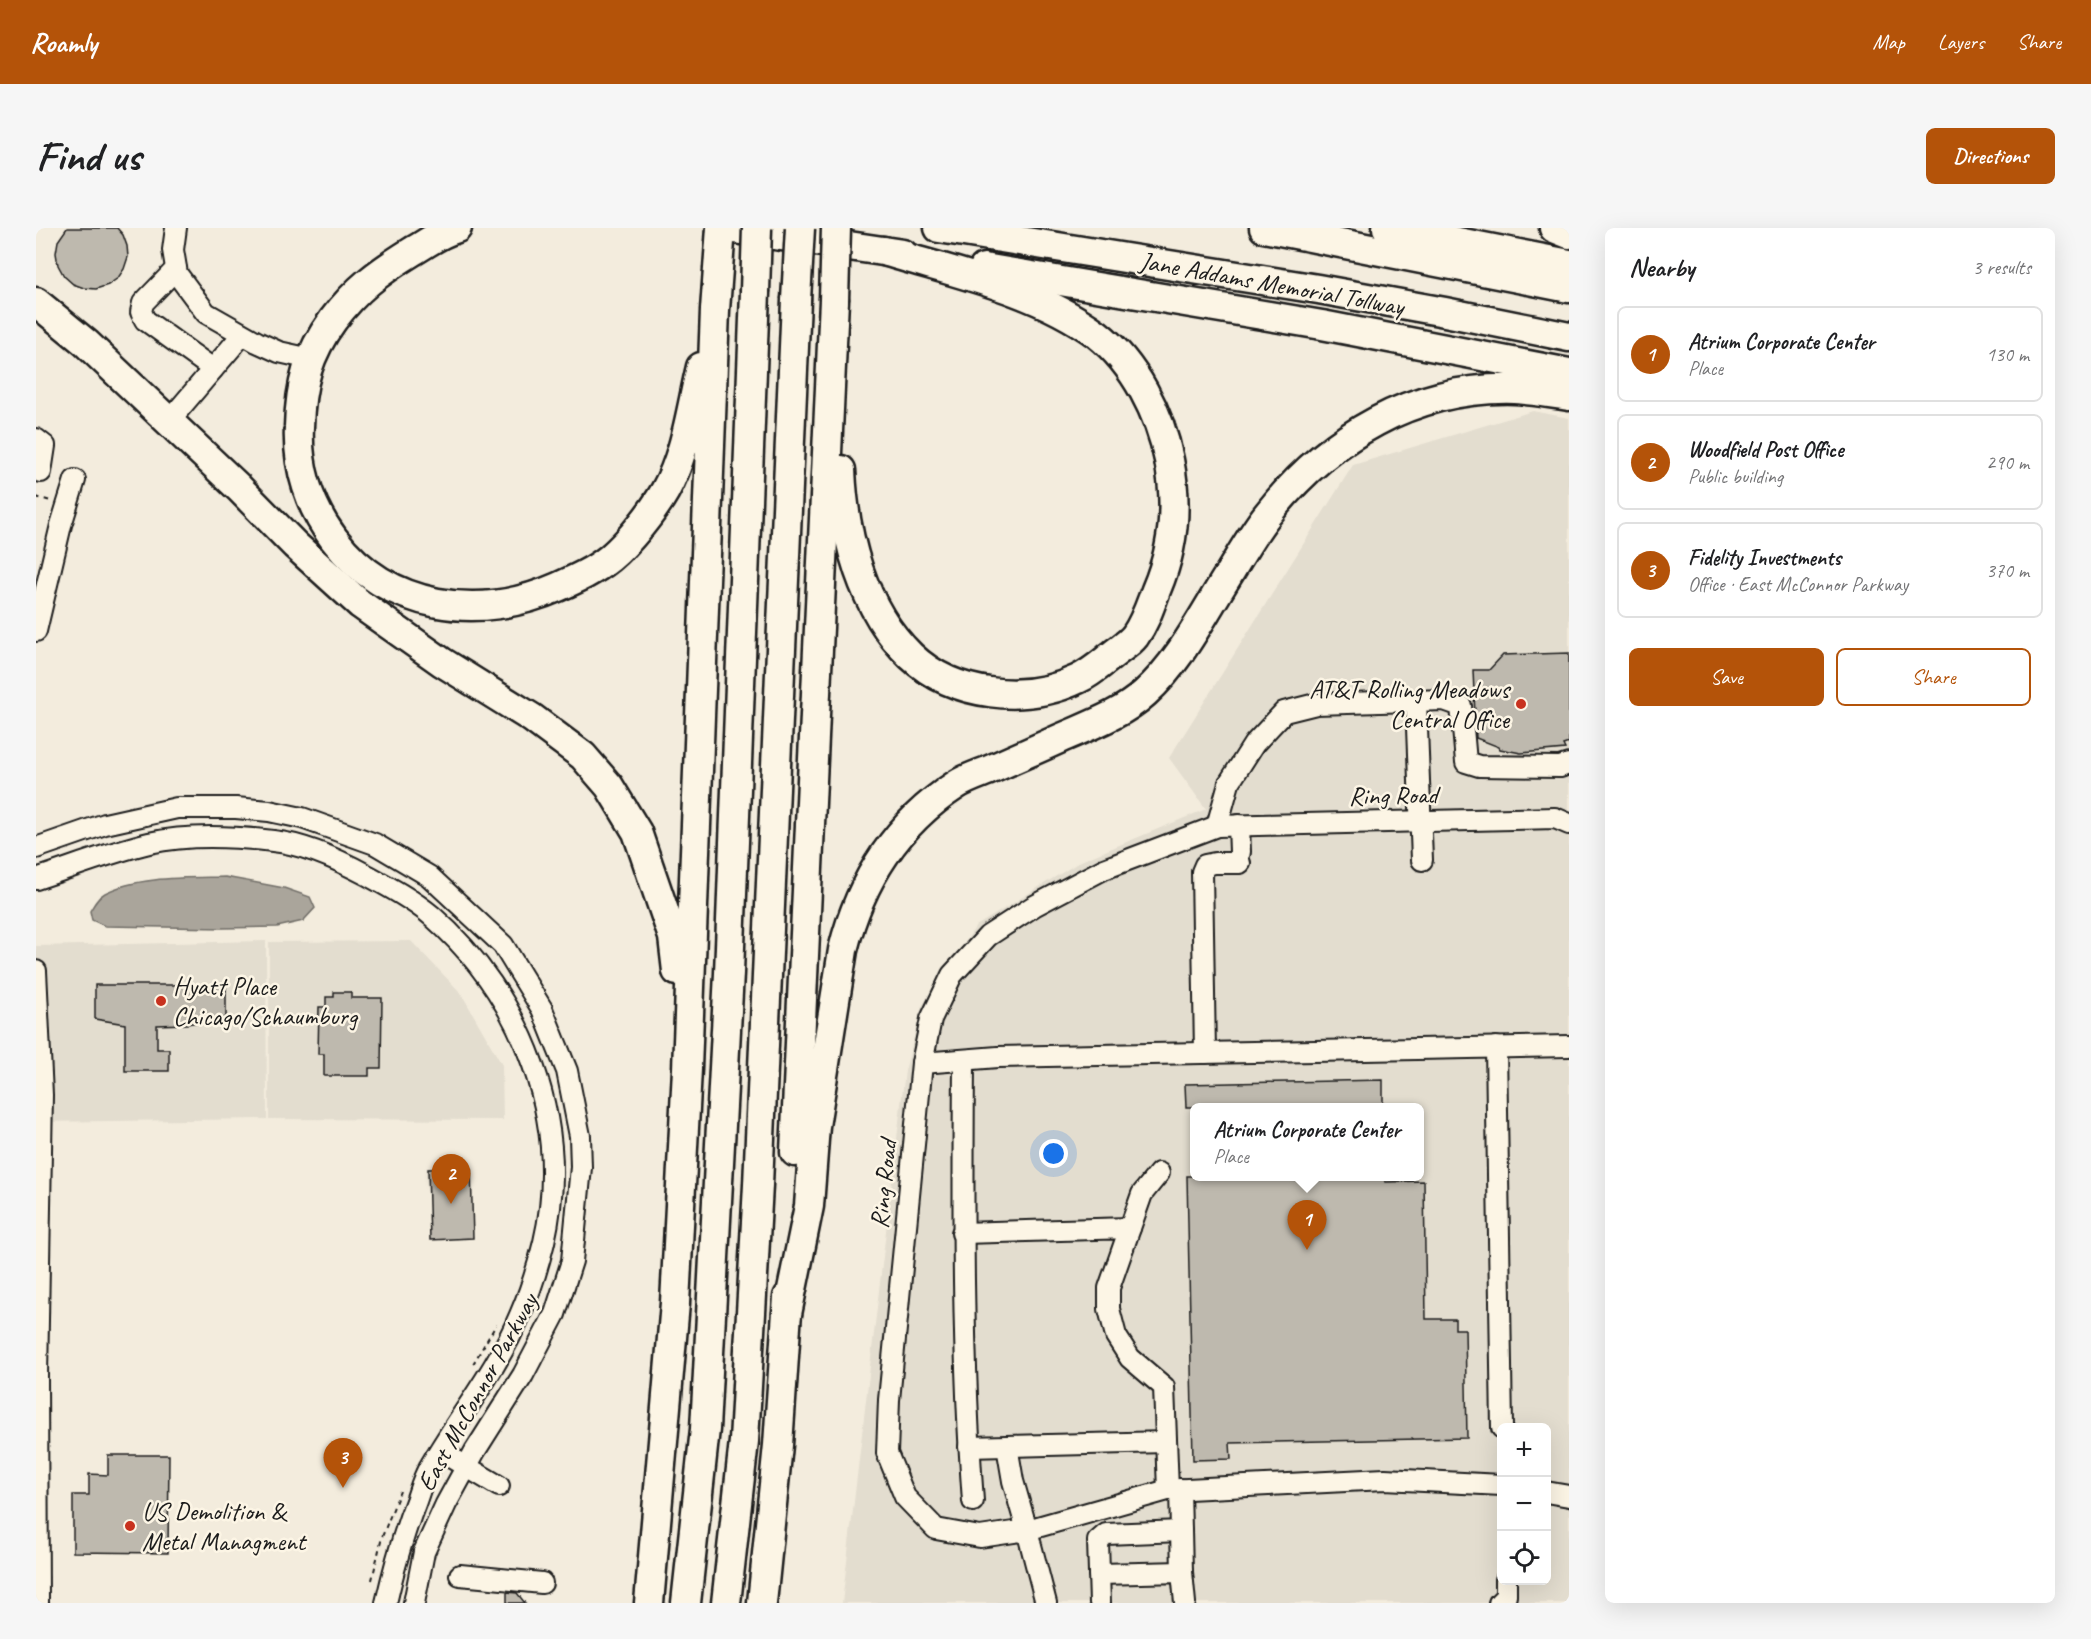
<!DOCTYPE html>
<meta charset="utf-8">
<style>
body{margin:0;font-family:Caveat,sans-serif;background:#f6f6f6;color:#202124}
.controls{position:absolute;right:18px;bottom:18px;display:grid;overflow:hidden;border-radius:9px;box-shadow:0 6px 24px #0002}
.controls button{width:54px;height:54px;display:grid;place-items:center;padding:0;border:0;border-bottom:2px solid #e0e0e0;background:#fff;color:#202124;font:30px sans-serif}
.you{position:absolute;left:1018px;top:926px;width:21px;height:21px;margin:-15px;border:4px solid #fff;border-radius:50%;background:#1a73e8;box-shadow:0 0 0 9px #1a73e833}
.badge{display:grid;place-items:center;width:39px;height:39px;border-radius:50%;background:#b45309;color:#fff;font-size:20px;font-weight:700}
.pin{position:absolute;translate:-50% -50px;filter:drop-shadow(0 2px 3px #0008)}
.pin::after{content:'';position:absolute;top:32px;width:21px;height:18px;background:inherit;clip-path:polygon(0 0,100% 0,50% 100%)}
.popup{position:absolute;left:1154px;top:875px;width:234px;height:78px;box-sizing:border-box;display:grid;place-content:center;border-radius:9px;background:#fff;filter:drop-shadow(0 2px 4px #0005);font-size:20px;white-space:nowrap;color:#757577}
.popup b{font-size:22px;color:#202124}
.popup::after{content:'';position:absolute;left:50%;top:100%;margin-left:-12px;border:12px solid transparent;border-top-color:#fff}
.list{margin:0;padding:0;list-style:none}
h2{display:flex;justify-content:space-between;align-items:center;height:78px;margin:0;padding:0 24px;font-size:26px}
h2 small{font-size:20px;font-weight:400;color:#757577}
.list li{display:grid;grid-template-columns:39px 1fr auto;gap:18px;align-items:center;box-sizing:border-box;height:96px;margin:0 12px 12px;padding:0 12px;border:2px solid #e0e0e0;border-radius:9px}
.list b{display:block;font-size:22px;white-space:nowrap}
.list p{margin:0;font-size:20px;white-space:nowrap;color:#757577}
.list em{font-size:20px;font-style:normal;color:#757577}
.actions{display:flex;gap:12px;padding:18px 24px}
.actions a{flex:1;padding:14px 0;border:2px solid #b45309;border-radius:9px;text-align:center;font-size:21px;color:#b45309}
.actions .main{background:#b45309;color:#fff}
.icon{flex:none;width:33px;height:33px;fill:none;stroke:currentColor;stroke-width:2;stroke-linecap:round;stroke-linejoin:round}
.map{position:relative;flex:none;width:1533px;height:1375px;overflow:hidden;border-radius:9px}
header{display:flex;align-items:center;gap:36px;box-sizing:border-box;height:84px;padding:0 30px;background:#b45309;color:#fff}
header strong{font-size:28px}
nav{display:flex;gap:33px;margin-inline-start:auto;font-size:21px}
.intro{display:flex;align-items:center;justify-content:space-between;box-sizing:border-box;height:144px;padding:0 36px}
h1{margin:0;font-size:42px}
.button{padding:15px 27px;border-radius:9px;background:#b45309;color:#fff;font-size:21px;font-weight:700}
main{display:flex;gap:36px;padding:0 36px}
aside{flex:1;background:#fff;border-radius:9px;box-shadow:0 6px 24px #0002}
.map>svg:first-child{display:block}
.built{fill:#e3ddcf;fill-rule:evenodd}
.water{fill:#aaa59b;stroke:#716e68;stroke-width:1.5}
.building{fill:#beb9ae;stroke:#1c1c1c;stroke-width:1.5}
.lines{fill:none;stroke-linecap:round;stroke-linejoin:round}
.minor-casing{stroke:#1c1c1c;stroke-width:24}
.highway-casing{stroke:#1c1c1c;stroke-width:33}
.path{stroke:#1c1c1c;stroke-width:2;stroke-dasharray:4.5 4.5;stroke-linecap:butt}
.minor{stroke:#fcf5e5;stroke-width:20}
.highway{stroke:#fcf5e5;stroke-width:28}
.highway-bridge-casing{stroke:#1c1c1c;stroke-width:33;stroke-linecap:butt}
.highway-bridge{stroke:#fcf5e5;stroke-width:28}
.poi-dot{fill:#c8321e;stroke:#fcf5e5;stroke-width:2}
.labels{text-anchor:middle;stroke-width:5;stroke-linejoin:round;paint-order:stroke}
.street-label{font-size:26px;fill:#1c1c1c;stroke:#fcf5e5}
.poi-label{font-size:26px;fill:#1c1c1c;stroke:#fcf5e5;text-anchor:start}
</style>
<header>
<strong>Roamly</strong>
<nav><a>Map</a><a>Layers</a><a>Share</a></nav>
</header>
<div class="intro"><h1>Find us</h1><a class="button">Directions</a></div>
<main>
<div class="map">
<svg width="1533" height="1375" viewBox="0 0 1533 1375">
<rect width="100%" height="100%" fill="#f3ecdd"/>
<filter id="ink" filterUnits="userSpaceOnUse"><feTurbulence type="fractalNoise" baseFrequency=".0167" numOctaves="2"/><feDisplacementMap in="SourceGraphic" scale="12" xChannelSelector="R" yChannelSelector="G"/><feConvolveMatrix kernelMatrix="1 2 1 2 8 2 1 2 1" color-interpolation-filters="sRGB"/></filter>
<g filter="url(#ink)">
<g class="built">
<path d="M1497,183L1533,190V1375H806L869,843L886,778L940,698L1045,633L1170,581L1133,530L1317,237ZM1158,880H1384V948H1158ZM1466,1200H1510V1352H1466Z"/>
<path d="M230,713L231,891L1,894L0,955V718Z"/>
<path d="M375,713L425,765L466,837L467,892L233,891V714Z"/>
</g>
<path class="water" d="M189,649L248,660L274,669L279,680L267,693L241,699L187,700L69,698L56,692L54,683C58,676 62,669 69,665C101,648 154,650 189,649Z"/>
<g class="building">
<path d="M31,0H81L87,7L91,18L92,29L88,41L82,50L72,57L60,61L48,60L37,56L28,48L22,37L20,25L22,13Z"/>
<path d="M1533,425V515L1527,517L1529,521L1485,525L1464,521L1463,519L1440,510L1437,442H1453L1467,427Z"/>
<path d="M59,757H190V790L150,796L121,797V821H133V843H89V796L59,791Z"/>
<path d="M298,764H315V770H346L345,840H333V848H288V826H282L283,779H290V769H298Z"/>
<path d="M1347,852V879H1150L1149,856Z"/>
<path d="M435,940L437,1010L394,1012L392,941Z"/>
<path d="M1151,948H1349V954L1388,953L1390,1091H1419V1101H1429L1431,1210L1194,1215L1195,1231L1157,1232Z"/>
<path d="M72,1227H133L132,1325L37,1324V1267H53V1246L72,1247Z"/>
<path d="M471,1364L481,1365L489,1375H471Z"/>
</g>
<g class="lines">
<g class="minor-casing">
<g id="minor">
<path d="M140,0L137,22L141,46L170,85L221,114L243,124L275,131"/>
<path d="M140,41L107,75L105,84L109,92L177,141"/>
<path d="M133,193L206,107"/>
<path d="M0,211L9,218L5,244"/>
<path d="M0,403L25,297L39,252"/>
<path d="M1380,473L1386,632"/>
<path d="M1203,597L1204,624"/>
<path d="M1181,598L1193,555L1218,516L1248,484L1280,476L1408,472L1425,478L1430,534L1443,538L1524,539L1533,536"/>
<path d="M0,620L69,596L141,580H200L233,583L266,590L339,616L393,648L467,717L506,781L531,843L544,908L545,939L536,1033L519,1086L487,1147L439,1223L410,1276L388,1324L378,1375"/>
<path d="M0,651C37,639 75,624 113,615C153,606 196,608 237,613C267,616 305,633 331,647C353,659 377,672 396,688C487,768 536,894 508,1014C502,1039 494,1064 484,1087C461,1142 422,1189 393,1240C387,1250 384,1262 380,1273C367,1306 358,1340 350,1375"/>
<path d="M0,743L6,867L1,1148L2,1375"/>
<path d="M1460,819L1466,1200"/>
<path d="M1169,825L1166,644L1169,637L1179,635H1204"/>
<path d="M928,832C927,979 926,1127 937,1273"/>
<path d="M886,835L962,829L1533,818"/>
<path d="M1094,1000L1106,966L1123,945"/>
<path d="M926,1005L1094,1000L1073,1060V1081L1080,1108L1094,1130L1128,1159L1132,1262"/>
<path d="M971,1218L977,1253L991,1302L1132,1262L1349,1251L1466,1257"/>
<path d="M933,1219L1130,1214"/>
<path d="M404,1223L463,1258"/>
<path d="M1144,1261L1146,1344"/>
<path d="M1510,1264L1533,1268"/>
<path d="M1063,1346L1146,1344L1149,1375"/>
<path d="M424,1347L506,1355"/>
<path d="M1010,1375L991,1302L944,1309L900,1301L869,1269L851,1225L853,1172L886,835L895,791L916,747L952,708L998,678L1068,641L1181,598L1519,590L1533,596"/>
<path d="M1064,1375L1062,1313L1070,1306L1145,1303"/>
<path d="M1463,1375L1470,1368V1352"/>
</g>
</g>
<g class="highway-casing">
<g id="highway">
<path d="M421,0C403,5 393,14 377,23C343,44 321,60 297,92C272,126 264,157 263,199C261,240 274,279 298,311C352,382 443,394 522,359C540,351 558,343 574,330C593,314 617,284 629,263C650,226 655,180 665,139"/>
<path d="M691,0L867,26"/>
<path d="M903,0L1282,61L1409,84L1533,109"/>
<path d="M1228,0L1533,60"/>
<path d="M1351,0L1533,36"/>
<path d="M1518,0L1533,6"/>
<path d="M948,40L1286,97L1533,145"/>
<path d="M0,74L50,115L203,260L259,317L324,376L406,434L496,490L547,528L573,558L601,604L637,709L641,743"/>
<path d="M805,242C808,308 826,381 875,428C918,469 990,476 1042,451C1055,445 1065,436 1075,428C1083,421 1093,416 1099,408C1109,394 1114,378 1120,362C1138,320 1142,277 1133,232C1124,186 1099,136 1061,106C1000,61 919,45 848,23"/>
<path d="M759,924L798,72"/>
<path d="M751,1086L773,978L779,898L807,722C824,653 859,597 920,557C929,551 941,547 951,543C975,532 999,522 1023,511C1052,498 1085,487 1109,465C1143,435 1167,387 1191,349C1204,328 1216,306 1231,287C1292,209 1378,158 1479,161C1497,162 1515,165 1533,168"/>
<path d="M613,1375L639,1075L651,841L679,82L685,0"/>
<path d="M650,1375L669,1201L693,745L719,64"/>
<path d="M690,1375L708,1213L722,957L760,72"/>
<path d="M726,1375L742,1217L752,1069"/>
</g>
</g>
<g class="path">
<path d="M0,269L15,273"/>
<path d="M437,1136L460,1097"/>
<path d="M336,1352L346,1309L364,1263"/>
</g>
<use href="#minor" class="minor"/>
<use href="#highway" class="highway"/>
<g class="highway-bridge-casing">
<g id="highway-bridge">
<path d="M719,64L721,0"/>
<path d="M760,72L764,0"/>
<path d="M798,72L800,0"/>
</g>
</g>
<use href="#highway-bridge" class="highway-bridge"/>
</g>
</g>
<g class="poi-dot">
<circle cx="1485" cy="476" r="6"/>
<circle cx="125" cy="773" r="6"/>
<circle cx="94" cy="1298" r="6"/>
</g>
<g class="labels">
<g class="street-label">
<text transform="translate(1236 55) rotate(10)" y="9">Jane Addams Memorial Tollway</text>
<text transform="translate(1357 567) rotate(-1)" y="9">Ring Road</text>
<text transform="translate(847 956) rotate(-84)" y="9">Ring Road</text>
<text transform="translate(441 1164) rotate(-61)" y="9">East McConnor Parkway</text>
</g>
<g class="poi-label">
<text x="1473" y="470" text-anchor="end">AT&amp;T Rolling Meadows<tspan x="1473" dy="30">Central Office</tspan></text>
<text x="137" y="767">Hyatt Place<tspan x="137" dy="30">Chicago/Schaumburg</tspan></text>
<text x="106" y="1292">US Demolition &amp;<tspan x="106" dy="30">Metal Managment</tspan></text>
</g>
</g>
</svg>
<div class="controls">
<button>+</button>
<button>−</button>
<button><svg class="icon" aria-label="locate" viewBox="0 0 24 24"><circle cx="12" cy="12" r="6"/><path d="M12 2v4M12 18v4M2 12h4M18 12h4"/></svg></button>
</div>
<div class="you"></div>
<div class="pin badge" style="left:1271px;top:1022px">1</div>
<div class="popup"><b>Atrium Corporate Center</b>Place</div>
<div class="pin badge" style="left:415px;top:976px">2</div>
<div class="pin badge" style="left:307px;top:1260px">3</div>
</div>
<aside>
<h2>Nearby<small>3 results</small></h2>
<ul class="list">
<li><span class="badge">1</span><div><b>Atrium Corporate Center</b><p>Place</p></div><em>130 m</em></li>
<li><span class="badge">2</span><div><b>Woodfield Post Office</b><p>Public building</p></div><em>290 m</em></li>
<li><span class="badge">3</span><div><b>Fidelity Investments</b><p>Office · East McConnor Parkway</p></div><em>370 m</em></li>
</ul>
<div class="actions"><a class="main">Save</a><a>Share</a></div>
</aside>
</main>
